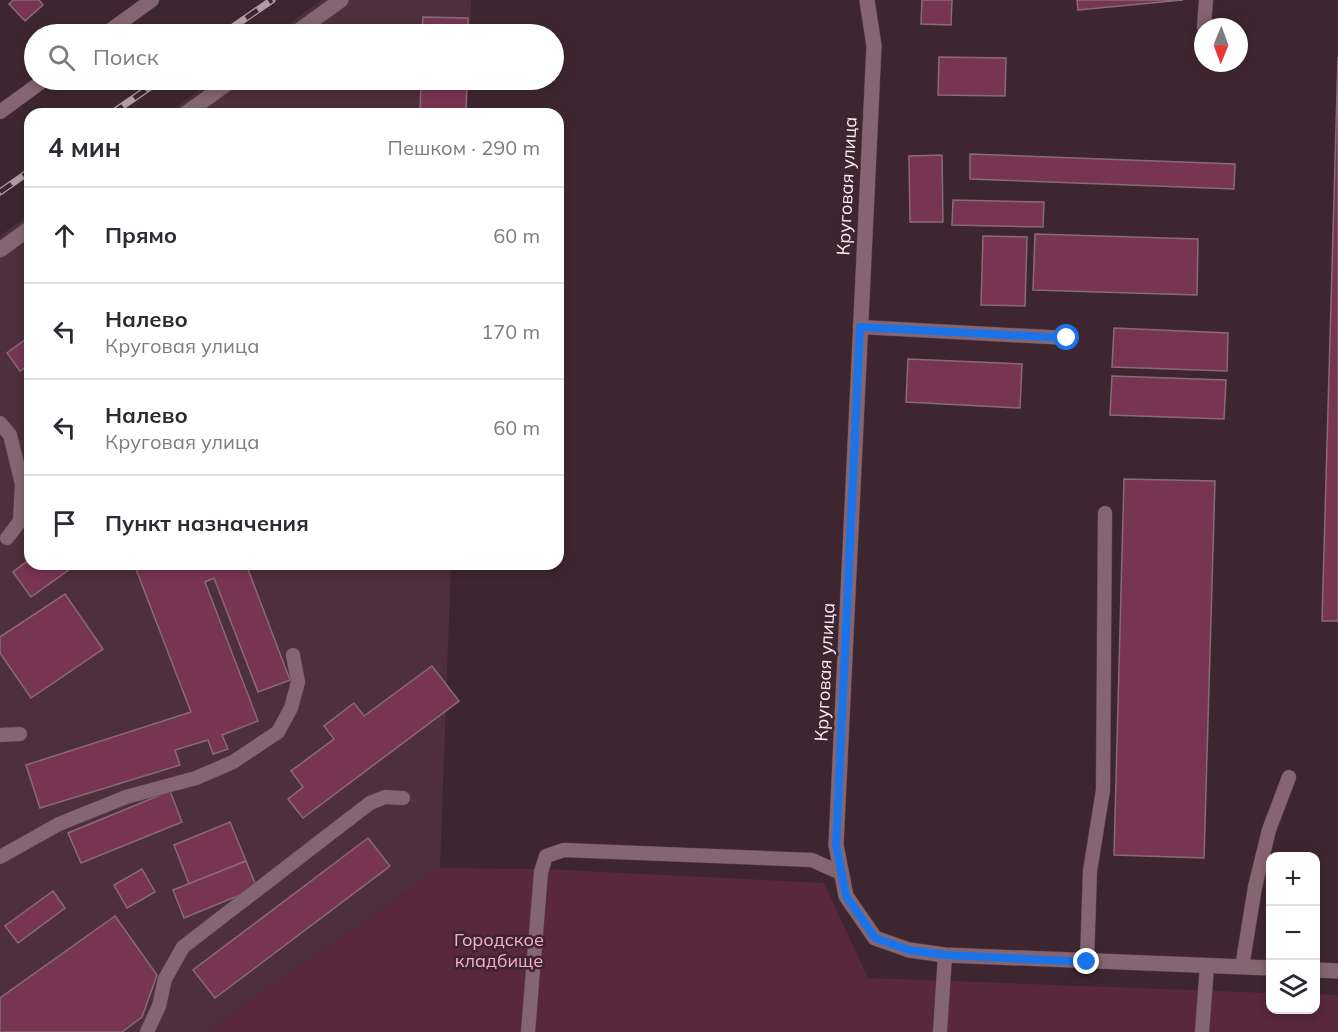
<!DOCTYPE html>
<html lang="ru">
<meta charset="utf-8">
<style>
body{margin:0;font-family:Mulish,sans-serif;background:#f7f7f7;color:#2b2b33}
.controls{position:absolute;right:18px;bottom:18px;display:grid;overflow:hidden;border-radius:12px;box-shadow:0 3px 9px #0003}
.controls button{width:54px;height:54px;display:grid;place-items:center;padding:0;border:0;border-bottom:2px solid #e1e1e2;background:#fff;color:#2b2b33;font:30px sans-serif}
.compass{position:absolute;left:1194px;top:18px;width:54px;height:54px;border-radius:50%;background:#fff;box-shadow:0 3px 9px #0003;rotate:181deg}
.stop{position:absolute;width:18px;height:18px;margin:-14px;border:4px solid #1a73e8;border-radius:50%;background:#fff}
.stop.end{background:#1a73e8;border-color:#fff;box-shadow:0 2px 6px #0008}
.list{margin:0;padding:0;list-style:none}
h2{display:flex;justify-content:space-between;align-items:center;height:78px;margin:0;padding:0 24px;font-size:26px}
h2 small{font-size:20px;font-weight:400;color:#7c7c81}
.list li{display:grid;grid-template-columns:39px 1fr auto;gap:18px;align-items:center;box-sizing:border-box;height:96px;padding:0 24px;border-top:2px solid #e1e1e2}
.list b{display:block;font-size:22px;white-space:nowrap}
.list p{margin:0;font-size:20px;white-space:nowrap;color:#7c7c81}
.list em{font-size:20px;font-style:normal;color:#7c7c81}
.icon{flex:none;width:33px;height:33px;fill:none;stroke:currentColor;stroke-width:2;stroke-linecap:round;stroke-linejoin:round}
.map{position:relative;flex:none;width:1338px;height:1032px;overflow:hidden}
.search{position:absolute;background:#fff;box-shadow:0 3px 9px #0003;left:24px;top:24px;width:540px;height:66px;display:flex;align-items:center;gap:15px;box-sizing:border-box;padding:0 21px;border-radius:33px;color:#7c7c81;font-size:22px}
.panel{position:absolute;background:#fff;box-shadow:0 3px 9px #0003;left:24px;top:108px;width:540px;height:462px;border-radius:18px}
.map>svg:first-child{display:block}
.built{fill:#4e2f3c}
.green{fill:#59283d}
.building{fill:#773552;stroke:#886b76;stroke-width:1.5}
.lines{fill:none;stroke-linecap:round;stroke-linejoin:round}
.service-casing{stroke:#59424b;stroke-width:15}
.minor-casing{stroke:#59424b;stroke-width:16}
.service{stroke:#856571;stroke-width:14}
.minor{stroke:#856571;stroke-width:15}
.rail-casing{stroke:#b19da5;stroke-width:7}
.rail{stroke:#3e2630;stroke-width:4.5;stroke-dasharray:14;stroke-linecap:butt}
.route{stroke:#1a73e8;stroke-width:8}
.labels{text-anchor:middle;stroke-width:5;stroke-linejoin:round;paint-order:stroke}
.street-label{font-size:18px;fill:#feedf3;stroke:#3e2630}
.park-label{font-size:18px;fill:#feaccc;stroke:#3e2630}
</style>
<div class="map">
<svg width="1338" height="1032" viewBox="0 0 1338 1032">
<rect width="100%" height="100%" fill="#3e2630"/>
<g class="built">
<path d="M322,0H471L470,34H275Z"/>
<path d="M214,80H468L467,114H167Z"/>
<path d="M30,214V564H451L440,868L206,1032H0V236Z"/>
</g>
<path class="green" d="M440,868L543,869L824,883L868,978L1270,993V1010H1316V994L1338,995V1032H206Z"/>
<g class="building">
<path d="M13,0H39L43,5L25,21L9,4Z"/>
<path d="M922,0H952L951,25L921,24Z"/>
<path d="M1077,0H1183L1078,10Z"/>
<path d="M423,17L468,18V34H422Z"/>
<path d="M939,57L1006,58L1005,96L938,95Z"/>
<path d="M1338,57V621H1322Z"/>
<path d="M421,80H467L466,114H420Z"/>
<path d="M970,154L1235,164L1234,189L970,179Z"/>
<path d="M942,155L943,222H910L909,156Z"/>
<path d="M953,200L1044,202L1043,227L952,225Z"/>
<path d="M1035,234L1198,239L1197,295L1033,290Z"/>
<path d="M983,236L1027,237L1025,306L981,305Z"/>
<path d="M1114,328L1228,333L1227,371L1112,367Z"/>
<path d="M30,336V364L20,371L7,353Z"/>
<path d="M908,359L1022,364L1020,408L906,402Z"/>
<path d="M1112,376L1226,380L1224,419L1110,415Z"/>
<path d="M1124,479L1215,481L1204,858L1114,855Z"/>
<path d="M30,559V564H77L31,597L13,572Z"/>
<path d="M134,564H246L290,680L258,692L214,578L205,582L258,721L222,735L228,749L213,754L208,740L175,750L180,765L40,808L26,765L191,712Z"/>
<path d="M65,594L103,649L31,698L0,653V637Z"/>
<path d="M432,666L459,701L303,818L288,799L303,787L291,771L334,739L324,726L354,703L364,716Z"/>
<path d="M170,791L182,822L81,863L68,833Z"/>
<path d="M230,822L246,861L189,884L174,845Z"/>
<path d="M368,838L390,866L215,998L193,970Z"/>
<path d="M246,861L257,888L184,918L173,890Z"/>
<path d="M142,869L155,892L127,908L114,885Z"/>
<path d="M53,891L65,908L18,943L5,926Z"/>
<path d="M115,916L157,975L142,1017L122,1032H0V998Z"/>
</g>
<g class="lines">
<g class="service-casing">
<g id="service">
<path d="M1204,27L1206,0"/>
<path d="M105,34L152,0"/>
<path d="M0,112L44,80"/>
<path d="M860,327L1067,338"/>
<path d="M0,423L10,435L22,484L20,521L7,538"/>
<path d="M0,735L20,734"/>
<path d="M0,857L59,824L126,797L196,778L233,762L278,732L291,708L298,682L293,655"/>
<path d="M1087,961L1090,871L1103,790L1105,513"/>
<path d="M1242,967L1255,887L1269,830L1289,777"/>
<path d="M147,1032L159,1006L165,979L183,947L370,803L385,797L403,798"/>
<path d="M528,1032L541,872L546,856L564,850L812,860L841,873"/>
<path d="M940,1032L945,955"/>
<path d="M1202,1032L1207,966"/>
</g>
</g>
<g class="minor-casing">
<g id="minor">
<path d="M867,0L874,46L836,845L846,896L875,938L909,950L945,955L1270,968"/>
<path d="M294,34L341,0"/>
<path d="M185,114L232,80"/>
<path d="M0,250L30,228"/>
<path d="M1316,970L1338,971"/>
</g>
</g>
<use href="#service" class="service"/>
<use href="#minor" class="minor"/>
<g class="rail-casing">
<g id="rail">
<path d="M223,34L272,0"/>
<path d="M111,114L160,80"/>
<path d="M0,192L30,171"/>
</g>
</g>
<use href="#rail" class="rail"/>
</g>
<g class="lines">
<path class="route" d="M1067,338L860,327L836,845L846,896L875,938L909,950L945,955L1087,962"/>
</g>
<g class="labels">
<g class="street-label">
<text transform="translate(847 186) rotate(-87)" y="6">Круговая улица</text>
<text transform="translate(825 672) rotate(-87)" y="6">Круговая улица</text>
</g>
<g class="park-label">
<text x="499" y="946">Городское<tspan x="499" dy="21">кладбище</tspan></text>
</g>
</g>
</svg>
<div class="controls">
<button>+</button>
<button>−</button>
<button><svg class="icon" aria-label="layers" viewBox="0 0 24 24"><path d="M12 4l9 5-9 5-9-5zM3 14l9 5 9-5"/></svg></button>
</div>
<svg class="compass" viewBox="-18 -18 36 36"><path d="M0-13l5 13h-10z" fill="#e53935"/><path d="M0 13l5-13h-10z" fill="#7c7c81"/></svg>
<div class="stop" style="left:1067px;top:338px"></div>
<div class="stop end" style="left:1087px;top:962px"></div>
<div class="search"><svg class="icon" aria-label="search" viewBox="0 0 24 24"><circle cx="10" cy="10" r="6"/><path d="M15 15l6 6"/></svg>Поиск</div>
<section class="panel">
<h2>4 мин<small>Пешком · 290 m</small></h2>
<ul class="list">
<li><svg class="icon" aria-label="ahead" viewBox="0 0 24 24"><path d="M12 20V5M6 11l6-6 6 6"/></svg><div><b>Прямо</b></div><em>60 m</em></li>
<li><svg class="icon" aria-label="left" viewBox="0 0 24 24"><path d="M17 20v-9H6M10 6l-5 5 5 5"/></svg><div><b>Налево</b><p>Круговая улица</p></div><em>170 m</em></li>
<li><svg class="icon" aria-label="left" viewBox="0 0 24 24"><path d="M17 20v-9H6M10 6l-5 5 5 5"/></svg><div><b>Налево</b><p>Круговая улица</p></div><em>60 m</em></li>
<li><svg class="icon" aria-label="arrive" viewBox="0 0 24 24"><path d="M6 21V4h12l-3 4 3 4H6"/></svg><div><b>Пункт назначения</b></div></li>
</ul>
</section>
</div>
